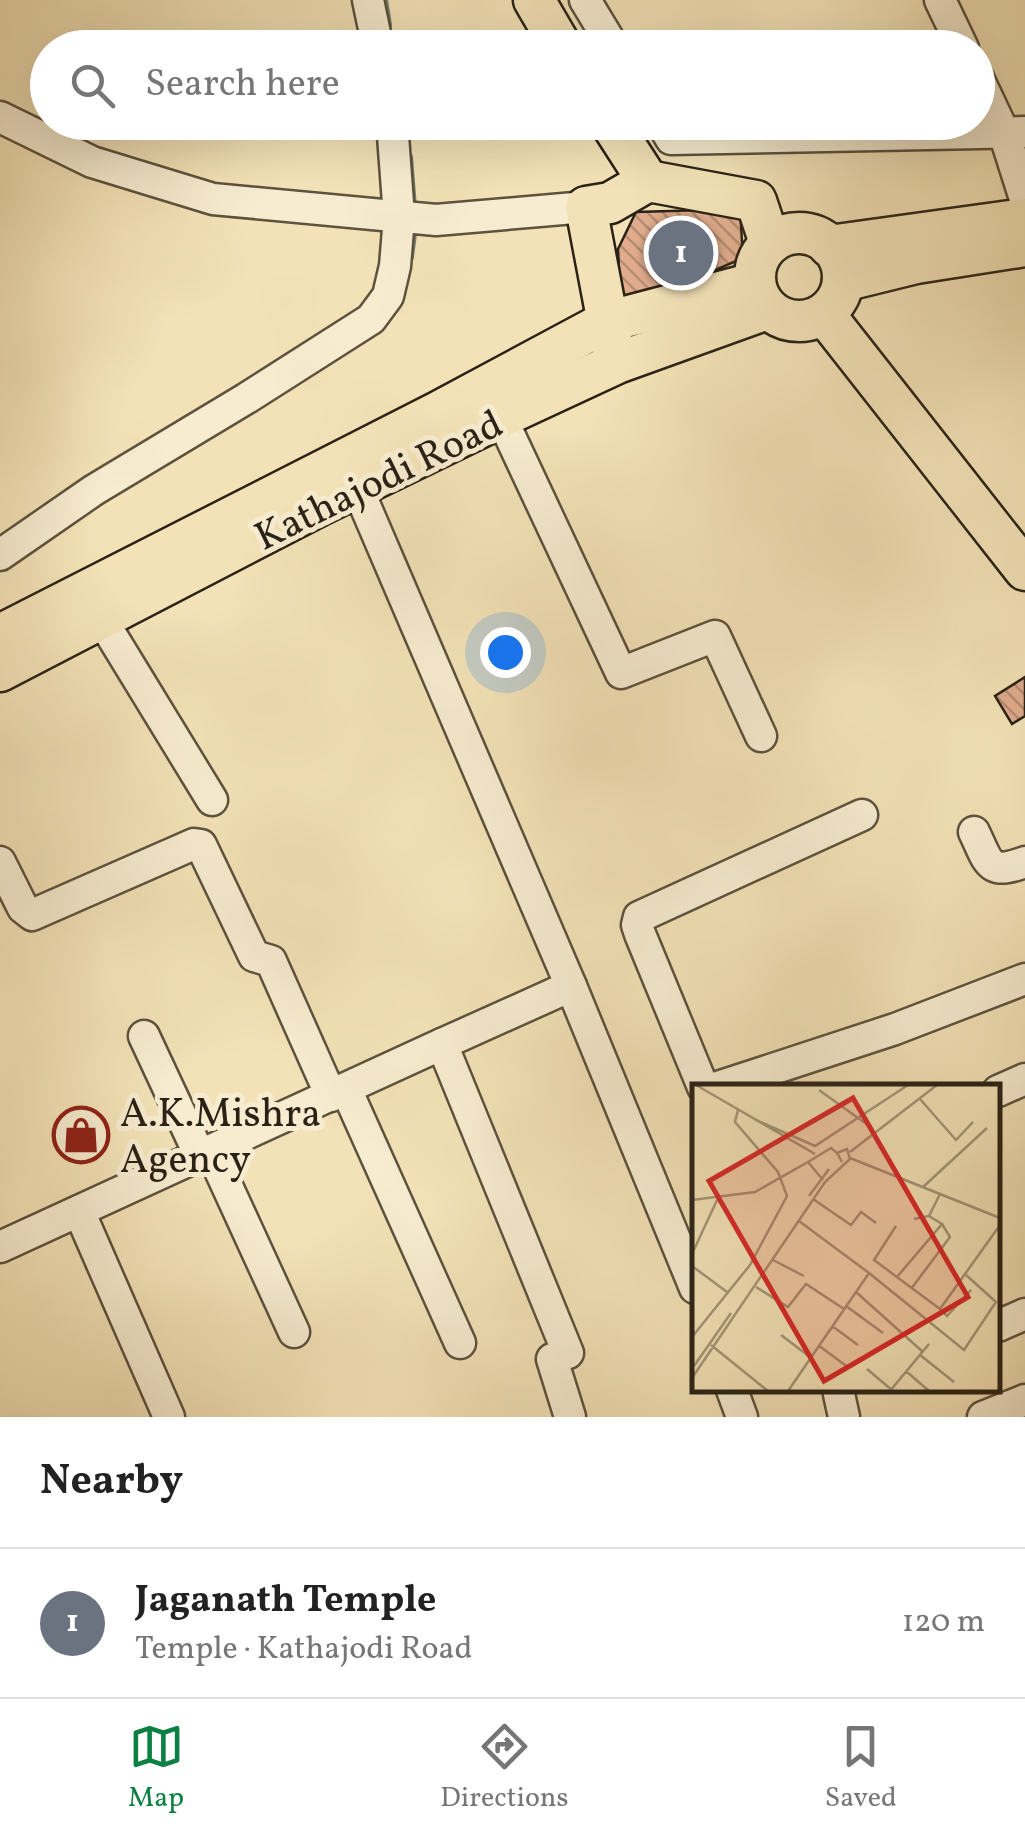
<!DOCTYPE html>
<meta charset="utf-8">
<style>
body{margin:0;font-family:Vollkorn,serif;background:#f6f6f6;color:#222}
.you{position:absolute;left:505px;top:652px;width:35px;height:35px;margin:-25px;border:8px solid #fff;border-radius:50%;background:#1a73e8;box-shadow:0 0 0 15px #1a73e833}
.badge{display:grid;place-items:center;width:65px;height:65px;border-radius:50%;background:#0b8043;color:#fff;font-size:32px;font-weight:700}
.pin{position:absolute;translate:-50% -50%;border:5px solid #fff;box-shadow:0 2px 10px #0006}
.list{margin:0;padding:0;list-style:none}
h2{display:flex;justify-content:space-between;align-items:center;height:130px;margin:0;padding:0 40px;font-size:42px}
h2 small{font-size:32px;font-weight:400;color:#767676}
.list li{display:grid;grid-template-columns:65px 1fr auto;gap:30px;align-items:center;box-sizing:border-box;height:150px;padding:0 40px;border-top:2px solid #e0e0e0}
.list b{display:block;font-size:38px;white-space:nowrap}
.list p{margin:0;font-size:32px;white-space:nowrap;color:#767676}
.list em{font-size:32px;font-style:normal;color:#767676}
.icon{flex:none;width:55px;height:55px;fill:none;stroke:currentColor;stroke-width:2;stroke-linecap:round;stroke-linejoin:round}
.map{position:relative;flex:none;width:1025px;height:1417px;overflow:hidden}
.search{position:absolute;background:#fff;box-shadow:0 10px 40px #0002;left:30px;right:30px;top:30px;height:110px;display:flex;align-items:center;gap:25px;box-sizing:border-box;padding:0 35px;border-radius:55px;color:#767676;font-size:38px}
.sheet{height:280px;background:#fff}
nav{display:flex;justify-content:space-around;align-items:center;box-sizing:border-box;height:140px;border-top:2px solid #e0e0e0;background:#fff;font-size:28px;color:#767676}
nav a{display:grid;justify-items:center;gap:5px}
nav .on{color:#0b8043}
.map>svg:first-child{display:block}
.lines{fill:none;stroke-linecap:round;stroke-linejoin:round}
.stream{stroke:#6e7f72;stroke-width:8}
.building{fill:url(#building-back-hatch);stroke:#2b2216;stroke-width:2.5}
.minor-casing{stroke:#5d523e;stroke-width:35}
.major-casing{stroke:#2b2216;stroke-width:45}
.minor{stroke:#f7ecd0;stroke-width:30}
.major{stroke:#f3e2b7;stroke-width:40}
.labels{text-anchor:middle;stroke-width:10;stroke-linejoin:round;paint-order:stroke}
.street-label{font-size:40px;fill:#2b2216;stroke:#f7ecd0}
.poi-label{font-size:40px;fill:#2b2216;stroke:#f7ecd0;text-anchor:start}
.inset-road{fill:none;stroke:#a39577;stroke-width:2.5}
.view{fill:#d62828;fill-opacity:0.15;stroke:#d62828;stroke-width:5}
.inset-edge{fill:none;stroke:#2b2216;stroke-width:5}
</style>
<div class="map">
<svg width="1025" height="1417" viewBox="0 0 1025 1417">
<defs>
<pattern id="building-back-hatch" width="6" height="6" patternUnits="userSpaceOnUse" patternTransform="scale(2.5)"><rect width="6" height="6" fill="#e0ac8d"/><path d="M-1 5l2 2M0 0l6 6M5-1l2 2" fill="none" stroke="#b68c72"/></pattern>
</defs>
<rect width="100%" height="100%" fill="#f3e2b7"/>
<filter id="stains"><feTurbulence type="fractalNoise" baseFrequency=".002" numOctaves="4"/><feColorMatrix values="0 0 0 0 .2 0 0 0 0 .09 0 0 0 0 .02 0 0 0 .5 -.17"/></filter>
<radialGradient id="worn" r=".72"><stop offset=".6" stop-color="#630" stop-opacity="0"/><stop offset="1" stop-color="#630" stop-opacity=".3"/></radialGradient>
<g class="lines">
<g class="stream">
<path d="M384,0L388,25"/>
<path d="M409,157L413,207"/>
<path d="M410,257L414,226"/>
</g>
</g>
<g class="building">
<path d="M740,209L743,258L709,273L655,288L628,303L620,289L618,249L636,212Z"/>
<path d="M1025,677V716L1012,724L995,696Z"/>
</g>
<g class="lines">
<g class="minor-casing">
<g id="minor">
<path d="M368,0L378,48"/>
<path d="M585,0L614,48"/>
<path d="M940,0L963,48"/>
<path d="M978,78L1004,133L1025,199"/>
<path d="M0,117L92,162L213,199L436,220L586,207"/>
<path d="M661,122L671,139L1025,132"/>
<path d="M501,417L621,673L715,636L761,736"/>
<path d="M357,487L571,986L442,1044L568,1353L552,1359L570,1417"/>
<path d="M0,555L94,490L247,398L371,319L388,296L395,266L399,217L392,122"/>
<path d="M102,620L212,800"/>
<path d="M974,832C989,863 988,876 1025,862"/>
<path d="M0,862L23,908L32,915L194,844L201,845L254,956L271,961L331,1096"/>
<path d="M571,986L695,1288"/>
<path d="M144,1036L200,1156"/>
<path d="M703,1087L640,934L637,925L639,917L862,815"/>
<path d="M718,1087L895,1029L1025,979"/>
<path d="M346,1089L460,1343"/>
<path d="M998,1091L1025,1079"/>
<path d="M211,1151L294,1332"/>
<path d="M79,1211L169,1417"/>
<path d="M0,1247L442,1044"/>
<path d="M998,1326L1025,1314"/>
<path d="M732,1390L742,1417"/>
<path d="M839,1394L844,1417"/>
<path d="M983,1417L1025,1400"/>
</g>
</g>
<g class="major-casing">
<g id="major">
<path d="M534,0L562,48"/>
<path d="M610,122L648,181"/>
<circle cx="799" cy="277" r="44"/>
<path d="M829,246L1025,219"/>
<path d="M843,281L916,263L1025,246"/>
<path d="M824,314L1025,570"/>
<path d="M612,344L586,207L610,203L648,181L756,201L770,243"/>
<path d="M0,635L438,412L606,322L754,283"/>
<path d="M0,671L320,505L501,417L617,363L767,309"/>
</g>
</g>
<use href="#minor" class="minor"/>
<use href="#major" class="major"/>
</g>
<defs>
<g id="shop-ring" transform="scale(2.875)"><circle r="9.5" fill="#f7ecd0" stroke="#8f2418" stroke-width="1.5"/><path d="M-5-2.5h2.3a2.7 3.5 0 0 1 5.4 0H5L5.5 6h-11ZM-1.5-2.5h3a1.5 2.3 0 0 0-3 0Z" fill="#8f2418"/></g>
</defs>
<g fill-rule="evenodd">
<use href="#shop-ring" x="81" y="1135"/>
</g>
<g class="labels">
<g class="street-label">
<text transform="translate(378 479) rotate(-26)" y="14">Kathajodi Road</text>
</g>
<g class="poi-label">
<text x="120" y="1126">A.K.Mishra<tspan x="120" dy="46">Agency</tspan></text>
</g>
</g>
<g transform="translate(692 1084)">
<rect width="308" height="308" fill="#f3e2b7"/>
<path class="inset-road" d="M4,1L123,70M127,6L180,44M228,15L264,56L281,38M64,36L123,62L216,1M158,68L245,1M158,74L308,134M131,96L116,78L139,64L145,69M231,103L295,44M117,112L137,85M121,115L159,141L169,128L184,139M0,116L63,108L116,78M222,135L237,132L248,110M107,137L177,189L164,208L231,268M204,142L182,176L248,225L308,141M0,170L26,114M81,176L112,192M0,182L35,208M177,189L272,266L304,218L274,191M205,193L250,140L237,132M64,203L96,223L114,200L152,225M219,205L258,153L250,140M154,222L191,249M248,225L255,232L279,206M140,242L166,261M89,251L118,273M0,253L58,181L95,112L86,88L43,38L46,26M19,261L76,307M126,261L157,284M228,271L262,298M2,282L39,229M175,285L201,307M214,287L237,307M0,294L133,98L158,75L155,65L145,69L150,78M96,307L164,208M198,307L237,260"/>
<path class="view" d="M161,14L276,213L132,297L17,97Z"/>
<rect width="308" height="308" class="inset-edge"/>
</g>
<rect width="100%" height="100%" filter="url(#stains)"/>
<rect width="100%" height="100%" fill="url(#worn)"/>
</svg>
<div class="you"></div>
<div class="pin badge" style="left:681px;top:253px;background:#6b7280">1</div>
<div class="search"><svg class="icon" aria-label="search" viewBox="0 0 24 24"><circle cx="10" cy="10" r="6"/><path d="M15 15l6 6"/></svg>Search here</div>
</div>
<section class="sheet">
<h2>Nearby<small></small></h2>
<ul class="list">
<li><span class="badge" style="background:#6b7280">1</span><div><b>Jaganath Temple</b><p>Temple · Kathajodi Road</p></div><em>120 m</em></li>
</ul>
</section>
<nav>
<a class="on"><svg class="icon" aria-label="map" viewBox="0 0 24 24"><path d="M3 6l6-2 6 2 6-2v14l-6 2-6-2-6 2zM9 4v14M15 6v14"/></svg>Map</a>
<a><svg class="icon" aria-label="directions" viewBox="0 0 24 24"><path d="M12 3l9 9-9 9-9-9zM9 14v-3h6M13 9l2 2-2 2"/></svg>Directions</a>
<a><svg class="icon" aria-label="saved" viewBox="0 0 24 24"><path d="M7 4h10v16l-5-4-5 4z"/></svg>Saved</a>
</nav>
